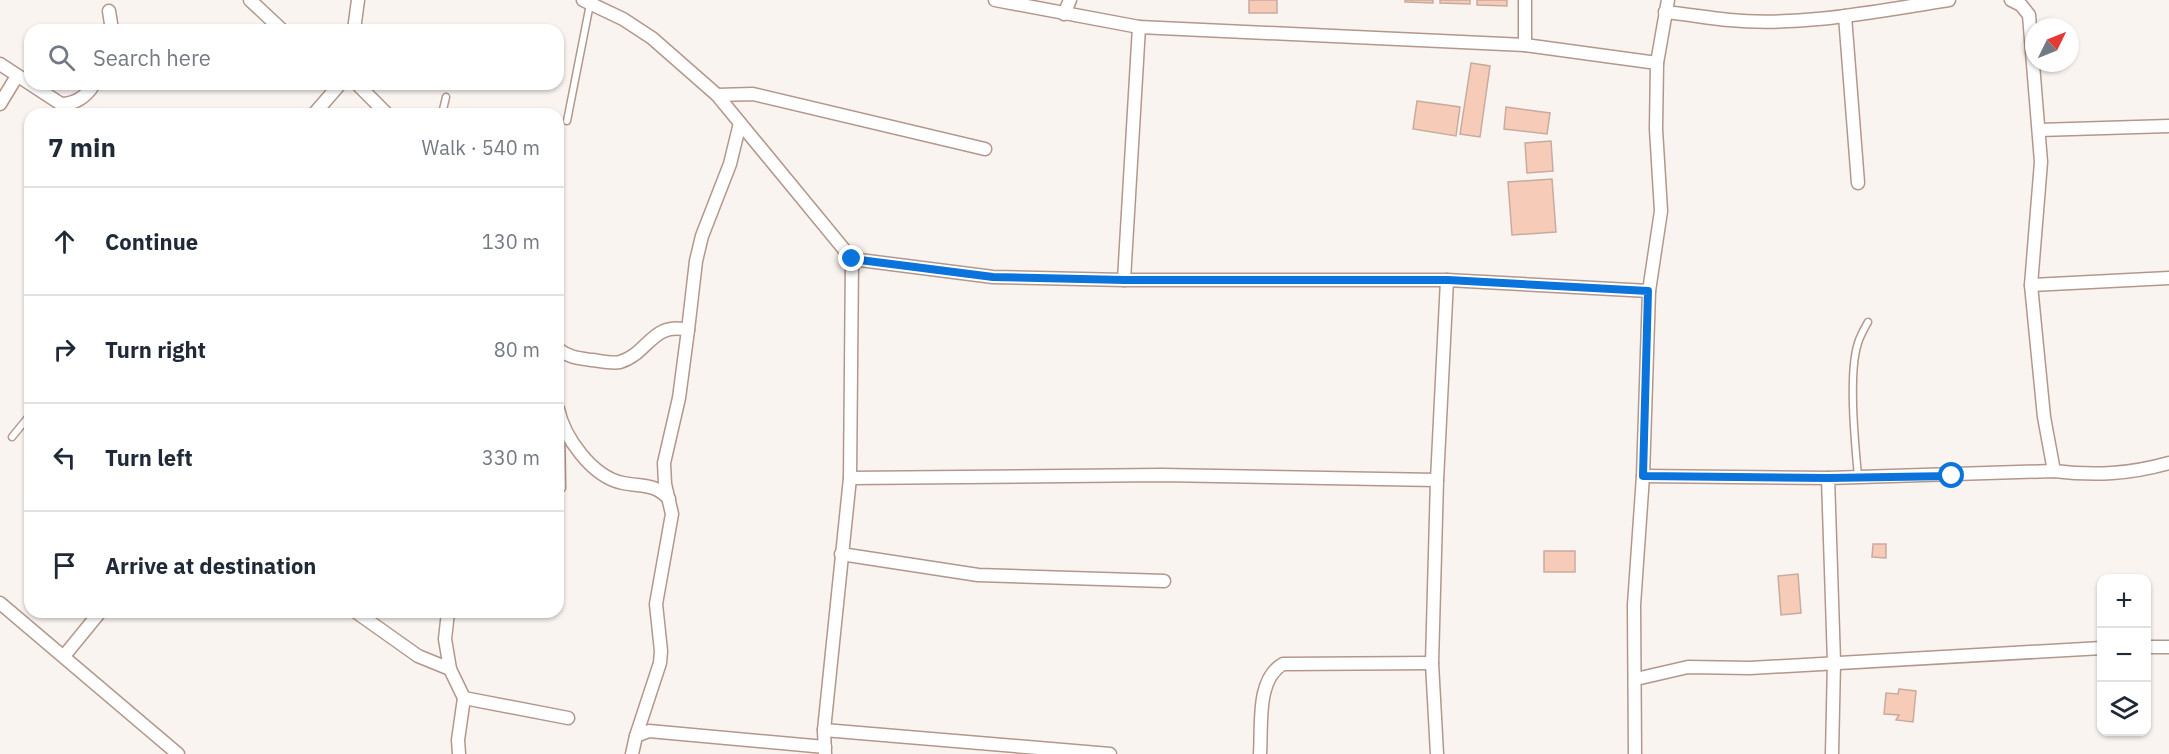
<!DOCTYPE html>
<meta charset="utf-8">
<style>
body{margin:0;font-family:"IBM Plex Sans",sans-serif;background:#f6f6f7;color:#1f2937}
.controls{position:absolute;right:18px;bottom:18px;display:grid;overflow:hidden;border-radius:12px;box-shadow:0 2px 4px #0004}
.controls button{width:54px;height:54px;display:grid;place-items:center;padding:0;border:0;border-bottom:2px solid #e0e1e3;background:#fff;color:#1f2937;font:30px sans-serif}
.compass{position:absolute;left:2025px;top:18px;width:54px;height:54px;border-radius:50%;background:#fff;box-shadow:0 2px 4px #0004;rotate:47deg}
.stop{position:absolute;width:18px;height:18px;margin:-14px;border:4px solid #0a74dc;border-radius:50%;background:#fff}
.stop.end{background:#0a74dc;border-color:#fff;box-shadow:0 2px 6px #0008}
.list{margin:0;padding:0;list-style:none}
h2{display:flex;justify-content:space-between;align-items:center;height:78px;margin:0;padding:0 24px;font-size:26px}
h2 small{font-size:20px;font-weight:400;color:#747a83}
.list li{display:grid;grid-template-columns:39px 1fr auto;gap:18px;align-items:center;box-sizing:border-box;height:108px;padding:0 24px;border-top:2px solid #e0e1e3}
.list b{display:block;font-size:22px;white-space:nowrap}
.list em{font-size:20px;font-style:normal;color:#747a83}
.icon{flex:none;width:33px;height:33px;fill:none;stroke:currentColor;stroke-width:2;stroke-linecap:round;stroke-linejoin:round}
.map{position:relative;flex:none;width:2169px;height:754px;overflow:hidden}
.search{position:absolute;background:#fff;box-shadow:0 2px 4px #0004;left:24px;top:24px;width:540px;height:66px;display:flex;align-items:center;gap:15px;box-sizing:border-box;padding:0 21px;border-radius:18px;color:#747a83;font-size:22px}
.panel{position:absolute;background:#fff;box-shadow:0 2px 4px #0004;left:24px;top:108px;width:540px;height:510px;border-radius:18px}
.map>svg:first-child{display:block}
.building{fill:#f6cbb8;stroke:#c8ab9e;stroke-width:1.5}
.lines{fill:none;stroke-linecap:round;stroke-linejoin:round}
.lane-casing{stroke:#b3978b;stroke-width:9}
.street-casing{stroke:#b3978b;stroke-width:15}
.lane{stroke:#fff;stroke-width:6}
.street{stroke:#fff;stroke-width:12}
.route{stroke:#0a74dc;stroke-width:8}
</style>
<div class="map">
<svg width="2169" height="754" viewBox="0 0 2169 754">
<rect width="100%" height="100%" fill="#faf4f1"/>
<g class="building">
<rect x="1249" y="0" width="28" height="13"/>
<path d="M1405,0H1433V3L1405,2Z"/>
<path d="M1440,0H1470V4L1440,3Z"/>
<path d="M1477,0H1507V6L1477,5Z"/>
<path d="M1471,63L1490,66L1480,137L1460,134Z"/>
<path d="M1417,101L1460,107L1456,136L1413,129Z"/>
<path d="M1506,107L1550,113L1547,134L1504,129Z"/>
<path d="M1551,141L1553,171L1527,173L1525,143Z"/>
<path d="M1552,179L1556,232L1512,235L1508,182Z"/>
<path d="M1873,544H1886V558L1872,557Z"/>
<rect x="1544" y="551" width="31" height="21"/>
<path d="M1798,574L1801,613L1781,615L1778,576Z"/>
<path d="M1899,689L1916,691L1913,722L1896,720L1899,715L1884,714L1886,693L1898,694Z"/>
</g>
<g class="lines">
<g class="lane-casing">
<g id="lane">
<path d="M442,114L446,97"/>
<path d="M567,121L590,4"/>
<path d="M561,427L562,488"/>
<path d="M12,437L30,415"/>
<path d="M1858,476C1855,444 1848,373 1858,343C1860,336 1864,329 1868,322"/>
</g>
</g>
<g class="street-casing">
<g id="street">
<path d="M250,0L282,30"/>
<path d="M583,0L623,19L652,38L717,95L852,259L850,478L824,730L825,754"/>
<path d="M995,0L1139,27L1525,45L1657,63"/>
<path d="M2011,0L2021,5L2029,15L2041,162L2031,285L2044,417L2054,471"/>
<path d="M109,11L112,30"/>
<path d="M1665,12C1686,14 1708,18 1729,20C1802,27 1877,11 1949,0"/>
<path d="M1064,14L1070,0"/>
<path d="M1845,16L1858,183"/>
<path d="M354,30L358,0"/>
<path d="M1525,45V0"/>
<path d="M0,64L61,104C76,104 86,97 94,84"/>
<path d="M357,84L387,114"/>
<path d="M717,95L753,94L985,149"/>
<path d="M0,104L17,76"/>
<path d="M314,114L340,84"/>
<path d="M2039,130L2169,126"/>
<path d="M852,259L993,277L1124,280H1447L1649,291"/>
<path d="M1124,280L1139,27"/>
<path d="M2031,285L2169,278"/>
<path d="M558,349C570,358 578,358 592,360C600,361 613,364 620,362C648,354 652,321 688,330L696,261L702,236L730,164L740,123"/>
<path d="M558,409C564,437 592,477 623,483C642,487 655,483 669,499"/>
<path d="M1643,476L1828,478"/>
<path d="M850,478L1162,475L1437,480L1432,663L1437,754"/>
<path d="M1437,480L1447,280"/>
<path d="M841,554L978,575L1164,581"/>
<path d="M0,603L178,754"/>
<path d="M356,612L418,656L450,669"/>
<path d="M448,612L445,639L450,669L464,698L458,740L459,754"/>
<path d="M2146,647H2169"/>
<path d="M64,656L100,612"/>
<path d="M1636,679L1688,667L1750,668L2102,648"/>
<path d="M464,698L568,718"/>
<path d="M824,730L1110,754"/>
<path d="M636,736L660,663L661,651L656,604L672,514L665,484L664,463L679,398L688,330"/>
<path d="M632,754L636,736L649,731L825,747"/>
<path d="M1260,754C1262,726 1256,679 1283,664L1432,663"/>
<path d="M1635,754L1634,605L1643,476L1649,291L1661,211L1656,129L1657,63L1668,0"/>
<path d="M1832,754L1834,662L1828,478L2054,471C2095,476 2130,474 2169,463"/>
</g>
</g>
<use href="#lane" class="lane"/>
<use href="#street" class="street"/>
</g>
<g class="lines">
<path class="route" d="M852,259L993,277L1125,280H1448L1648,291L1643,476L1828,478L1952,476"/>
</g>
</svg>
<div class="controls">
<button>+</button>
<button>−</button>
<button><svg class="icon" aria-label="layers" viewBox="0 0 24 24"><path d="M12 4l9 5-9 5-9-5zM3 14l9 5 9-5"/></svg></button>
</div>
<svg class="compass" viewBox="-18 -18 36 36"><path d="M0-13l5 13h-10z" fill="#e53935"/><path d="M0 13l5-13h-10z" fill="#747a83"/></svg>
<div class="stop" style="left:1952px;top:476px"></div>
<div class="stop end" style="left:852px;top:259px"></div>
<div class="search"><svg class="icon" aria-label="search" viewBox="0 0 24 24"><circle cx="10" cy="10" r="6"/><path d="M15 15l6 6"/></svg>Search here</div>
<section class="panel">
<h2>7 min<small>Walk · 540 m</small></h2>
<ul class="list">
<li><svg class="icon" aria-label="ahead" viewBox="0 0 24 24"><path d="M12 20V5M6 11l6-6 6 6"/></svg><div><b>Continue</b></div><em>130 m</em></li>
<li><svg class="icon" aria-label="right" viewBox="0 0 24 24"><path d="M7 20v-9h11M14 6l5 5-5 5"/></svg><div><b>Turn right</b></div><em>80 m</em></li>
<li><svg class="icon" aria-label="left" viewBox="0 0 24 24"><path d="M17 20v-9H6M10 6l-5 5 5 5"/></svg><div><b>Turn left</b></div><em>330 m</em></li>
<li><svg class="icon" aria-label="arrive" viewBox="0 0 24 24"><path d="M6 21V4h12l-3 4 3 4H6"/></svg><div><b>Arrive at destination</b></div></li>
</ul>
</section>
</div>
